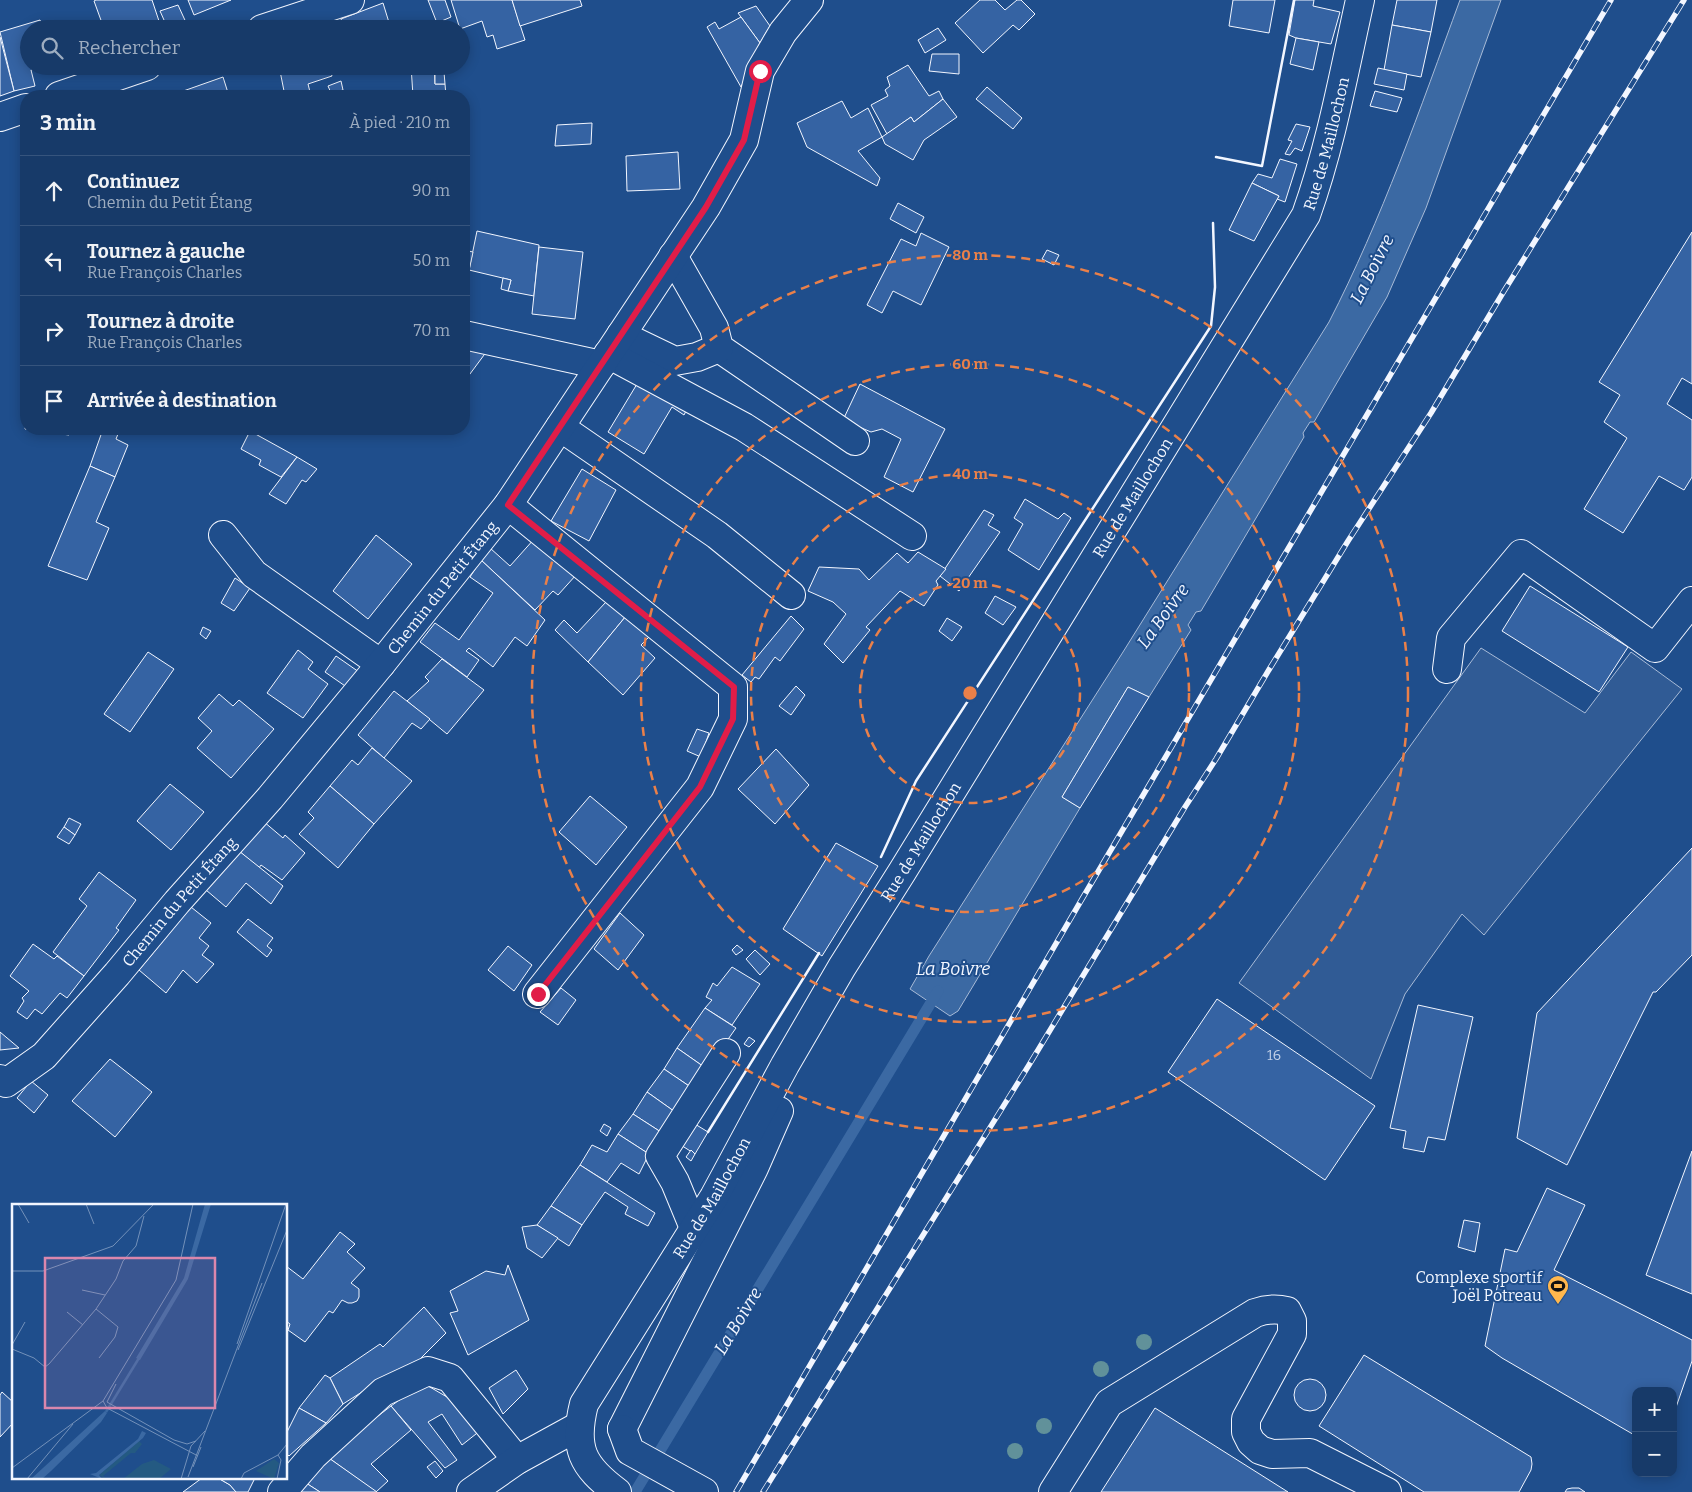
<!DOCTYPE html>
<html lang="fr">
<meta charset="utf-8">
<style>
body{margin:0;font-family:Bitter,serif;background:#20416f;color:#f1f3f6}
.controls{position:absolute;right:15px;bottom:15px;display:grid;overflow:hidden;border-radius:10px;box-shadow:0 2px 12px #0003}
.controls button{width:45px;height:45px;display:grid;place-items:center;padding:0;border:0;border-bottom:1px solid #36547d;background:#173a69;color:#f1f3f6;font:25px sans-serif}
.stop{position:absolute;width:15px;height:15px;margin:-11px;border:4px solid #e11d48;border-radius:50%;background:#fff}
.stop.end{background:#e11d48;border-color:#fff;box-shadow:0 1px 5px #0008}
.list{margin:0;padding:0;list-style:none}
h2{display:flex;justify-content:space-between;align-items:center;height:65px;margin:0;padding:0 20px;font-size:21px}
h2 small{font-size:16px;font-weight:400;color:#9eadc0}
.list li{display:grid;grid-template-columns:32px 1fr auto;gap:15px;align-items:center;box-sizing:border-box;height:70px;padding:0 20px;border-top:1px solid #36547d}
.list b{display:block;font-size:19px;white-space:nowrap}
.list p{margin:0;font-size:16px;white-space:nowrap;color:#9eadc0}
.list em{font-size:16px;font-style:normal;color:#9eadc0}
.icon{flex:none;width:28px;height:28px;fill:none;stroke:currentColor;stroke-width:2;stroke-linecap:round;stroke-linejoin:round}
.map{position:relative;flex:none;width:1692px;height:1492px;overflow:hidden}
.search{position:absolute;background:#173a69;box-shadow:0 2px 12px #0003;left:20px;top:20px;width:450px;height:55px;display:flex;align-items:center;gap:12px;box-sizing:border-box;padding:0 18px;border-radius:28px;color:#9eadc0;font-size:19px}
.panel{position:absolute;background:#173a69;box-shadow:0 2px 12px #0003;left:20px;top:90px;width:450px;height:345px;border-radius:20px}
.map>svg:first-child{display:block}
.parking{fill:#305b95;stroke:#a8bbd7}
.water{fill:#3b69a3;stroke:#a8bbd7}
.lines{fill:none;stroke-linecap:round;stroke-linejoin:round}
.stream{stroke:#3b69a3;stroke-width:11}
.building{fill:#3563a3;stroke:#f2f6ff}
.minor-casing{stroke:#f2f6ff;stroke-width:30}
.minor{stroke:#1f4e8c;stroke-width:28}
.rail-casing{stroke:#f2f6ff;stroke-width:5.5}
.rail{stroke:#1f4e8c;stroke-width:4;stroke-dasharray:11;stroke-linecap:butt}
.wall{stroke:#f2f6ff;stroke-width:2.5}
.tree{fill:#61919a}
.route{stroke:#e11d48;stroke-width:6}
.ring{fill:none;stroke:#ea8049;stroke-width:2.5;stroke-dasharray:9 6}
.labels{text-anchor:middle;stroke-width:4;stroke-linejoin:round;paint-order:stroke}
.number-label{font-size:14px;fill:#c3d1e8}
.street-label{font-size:16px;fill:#f2f6ff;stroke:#1f4e8c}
.poi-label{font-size:16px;fill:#f2f6ff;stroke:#1f4e8c;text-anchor:end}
.water-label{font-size:18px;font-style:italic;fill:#f2f6ff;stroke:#1f4e8c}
.inset-river{fill:none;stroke:#3b69a3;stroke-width:2.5}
.inset-road{fill:none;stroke:#7391ba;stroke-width:1}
.view{fill:#da87ad;fill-opacity:0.15;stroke:#da87ad;stroke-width:2.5}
.inset-edge{fill:none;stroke:#f2f6ff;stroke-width:2.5}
.centre{fill:#ea8049;stroke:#1f4e8c;stroke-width:2.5}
.ring-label{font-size:15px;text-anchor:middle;font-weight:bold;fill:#ea8049;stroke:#1f4e8c;stroke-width:4;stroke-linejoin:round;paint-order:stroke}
</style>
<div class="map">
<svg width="1692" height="1492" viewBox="0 0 1692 1492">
<rect width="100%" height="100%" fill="#1f4e8c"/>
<path class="parking" d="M1481,648L1585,713L1631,652L1682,689L1484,935L1462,914L1405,994L1371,1079L1239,983Z"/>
<path class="water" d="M1460,0H1501L1426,208L1387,297L1314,422H1310L1303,433L1304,437L1201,611L1196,612L1188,625L1191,630L1149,697L1128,687L1062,797L1080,808L958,1011L950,1016L910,989L929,956L1123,652L1329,322C1382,219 1420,109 1460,0Z"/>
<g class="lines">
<path class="stream" d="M635,1492L938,991"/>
</g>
<g class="building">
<path d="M96,0H152L161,27L157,29H109L106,21L102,23L94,1Z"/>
<path d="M188,0H231L194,15Z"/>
<path d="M428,0H445L451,17L437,23Z"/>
<path d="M451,0H512L525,40L497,49L493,35L487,37L482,21L460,29Z"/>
<path d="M512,0H580L582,6L520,26Z"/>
<path d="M980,0H995L1005,10L1017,0H1021L1035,14L1019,30L1013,25L983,53L955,23Z"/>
<path d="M1233,0H1275L1269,33L1229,26Z"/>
<path d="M1295,0H1314L1313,6L1340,12L1331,44L1296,38L1289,35Z"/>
<path d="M1397,0H1437L1431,32L1392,25Z"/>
<path d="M383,3L391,29H344L341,19Z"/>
<path d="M178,5L189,29H168L160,11Z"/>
<path d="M756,6L770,26L760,43L738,13Z"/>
<path d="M741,17L760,43L741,87L707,27L715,22L719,29Z"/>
<path d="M40,20L43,29H29V66H45L31,70L35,86L14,91L0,32Z"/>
<path d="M1392,25L1431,32L1421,77L1384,70Z"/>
<path d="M938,28L946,40L925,53L918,40Z"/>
<path d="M0,37L14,91L0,96Z"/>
<path d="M1296,38L1319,42L1313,70L1290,64Z"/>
<path d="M932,54H959V74L929,71Z"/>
<path d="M908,65L929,96L939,91L943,99L914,122L911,117L887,134L871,105L888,96L885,90L890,86L887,77Z"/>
<path d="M279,66H329L332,76L308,84L311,96H285Z"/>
<path d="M411,66H434L435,84H445L446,96H413Z"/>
<path d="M1378,68L1407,74L1404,90L1374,84Z"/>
<path d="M444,72L445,84H435V73Z"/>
<path d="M223,77L229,96H172V95Z"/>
<path d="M341,81L343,90L331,93L328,86Z"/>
<path d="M987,87L1022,118L1013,129L976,99Z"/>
<path d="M1375,91L1402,98L1397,112L1370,106Z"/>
<path d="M943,99L957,117L924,140L913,160L885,144L882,137L911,117L914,122Z"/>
<path d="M842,101L851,118L868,108L882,137L858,151L880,178L877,186L807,147L797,123Z"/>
<path d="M592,123L591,144L555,146L557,125Z"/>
<path d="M1296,124L1310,127L1302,151L1295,148L1290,155L1285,154L1292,141L1288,140Z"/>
<path d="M678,152L680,189L627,191L626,156Z"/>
<path d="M1280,159L1297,164L1285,202L1277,199L1279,196L1252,183L1258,174L1272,178Z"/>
<path d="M1252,183L1279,196L1254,241L1229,230Z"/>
<path d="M898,203L924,217L916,233L890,219Z"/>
<path d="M477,231L539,245L534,296L508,291L511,280L469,270Z"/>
<path d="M1692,232V384L1682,378L1667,404L1692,420V477L1684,490L1659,476L1623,533L1584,509L1627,438L1604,422L1620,395L1599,382Z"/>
<path d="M921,233L949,247L921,305L893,291L882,313L867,305L901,239L916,246Z"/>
<path d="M539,247L583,252L575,319L532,314Z"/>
<path d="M464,250L473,252L466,285H464Z"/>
<path d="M1047,250L1059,255L1054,265L1042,259Z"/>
<path d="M503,278L511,280L508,291L501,289Z"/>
<path d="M464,346L487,351L464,382Z"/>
<path d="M640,379L688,407L684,415L672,407L644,454L608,432Z"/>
<path d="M860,384L945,429L913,492L884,477L901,439L882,429L871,432L843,420Z"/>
<path d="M26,424V429H70L69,435L25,429Z"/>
<path d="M103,429H120L116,439L128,445L115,477L90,466Z"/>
<path d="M250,431L297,457L281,477L259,465L261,460L241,449Z"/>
<path d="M297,457L317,469L306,482L302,480L286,504L269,494Z"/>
<path d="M90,466L115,477L96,522L109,528L87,580L48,566Z"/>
<path d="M582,469L616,490L589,541L551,521Z"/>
<path d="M1025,499L1058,519L1064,513L1071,518L1039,570L1008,550L1023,524L1014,518Z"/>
<path d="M984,510L994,515L988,525L1000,532L959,591L940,576Z"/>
<path d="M376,535L412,564L368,619L333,591Z"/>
<path d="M535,538L576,575L558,595L553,591L535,610L481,560L490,548L510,566Z"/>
<path d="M918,552L946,569L936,581L938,585L924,606L900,591L866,627L870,630L843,663L824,644L846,614L833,602L808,591L819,567L859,569L869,580L897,553L908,563Z"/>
<path d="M481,560L545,620L527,646L515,637L493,667L469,648L466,651L479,660L467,677L420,642L435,623L459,640L493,593L470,577Z"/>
<path d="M235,578L250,588L234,611L221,603Z"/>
<path d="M1530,586L1628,647L1599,692L1502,631Z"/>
<path d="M995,596L1016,607L1003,625L985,613Z"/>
<path d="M606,602L626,616L588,662L555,630L564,620L577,633Z"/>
<path d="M626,616L652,634L641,645L655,658L623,695L588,662Z"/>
<path d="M791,616L804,629L780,661L775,657L759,679L755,677L751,682L742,675Z"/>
<path d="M947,618L962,627L952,641L939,631Z"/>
<path d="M203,627L211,631L206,639L200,634Z"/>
<path d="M298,650L313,662L308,669L328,684L303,718L267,693Z"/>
<path d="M148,652L174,669L130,732L104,714Z"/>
<path d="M336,656L359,672L348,688L325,672Z"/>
<path d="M442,659L484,690L447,734L407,701L429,681L425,677Z"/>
<path d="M796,686L805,695L791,715L779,706Z"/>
<path d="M1128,687L1149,697L1080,808L1062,797Z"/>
<path d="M394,691L430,719L421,729L412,723L384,758L358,735Z"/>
<path d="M219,694L233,706L239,700L274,729L231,778L197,748L212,731L198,718Z"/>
<path d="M697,729L709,733L701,757L687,751Z"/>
<path d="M372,748L412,781L374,824L330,786L352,760L358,765Z"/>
<path d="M776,749L809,785L775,824L738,789Z"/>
<path d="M170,784L204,812L171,850L137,821Z"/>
<path d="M330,786L374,824L338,868L299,834L314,818L308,812Z"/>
<path d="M590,796L627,827L596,865L559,832Z"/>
<path d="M69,818L81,824L75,835L64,827Z"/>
<path d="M263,821L283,838L285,835L305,853L282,880L261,865L259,868L239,851Z"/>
<path d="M64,827L75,835L69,844L57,837Z"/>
<path d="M836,843L878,866L822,956L783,929Z"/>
<path d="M1692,848V955L1656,992H1653L1567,1165L1517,1138L1537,1013Z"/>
<path d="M239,851L283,886L271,904L246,883L226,907L206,890Z"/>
<path d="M99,872L136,900L116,928L119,930L84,976L53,952L87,906L79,899Z"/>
<path d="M191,907L211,923L199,938L209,946L202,955L214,964L197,983L183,970L166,993L139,970Z"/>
<path d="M620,913L644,935L618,970L594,949Z"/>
<path d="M248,919L273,938L267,946L272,950L267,957L237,932Z"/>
<path d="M33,944L54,959L57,956L84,976L67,998L60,993L42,1014L35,1009L27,1019L17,1012L24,1001L22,998L29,991L10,976Z"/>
<path d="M737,945L743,950L736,955L732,950Z"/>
<path d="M508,946L532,965L514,991L488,970Z"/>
<path d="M755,950L770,964L760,975L746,959Z"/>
<path d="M732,967L760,984L732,1025L705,1008L712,1000L706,997L713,983L717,986Z"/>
<path d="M561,988L576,1000L558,1025L540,1012Z"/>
<path d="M1217,999L1375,1106L1325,1180L1168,1072Z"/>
<path d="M1418,1005L1473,1017L1445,1140L1428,1137L1424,1152L1403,1148L1406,1131L1390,1128Z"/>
<path d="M705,1008L736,1028L707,1069L677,1048Z"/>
<path d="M0,1032L19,1048L0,1050Z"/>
<path d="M749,1037L755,1041L749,1047L744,1044Z"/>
<path d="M677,1048L707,1069L695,1090L664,1069Z"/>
<path d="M110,1059L152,1092L115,1137L72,1101Z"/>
<path d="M664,1069L695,1090L678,1114L647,1092Z"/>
<path d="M31,1081L48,1095L34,1113L17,1098Z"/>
<path d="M647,1092L678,1114L664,1134L633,1114Z"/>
<path d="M633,1114L664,1134L649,1154L618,1134Z"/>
<path d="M690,1121L708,1132L695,1154L676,1142Z"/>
<path d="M604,1124L611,1128L607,1136L600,1131Z"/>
<path d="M618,1134L649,1154L639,1174L621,1163L607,1182L580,1165L592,1145L607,1152Z"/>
<path d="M691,1150L695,1154L691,1161L686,1157Z"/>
<path d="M1692,1151V1294L1646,1275Z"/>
<path d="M580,1165L655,1213L648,1226L625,1214L628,1207L605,1192L582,1225L551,1206Z"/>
<path d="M1547,1188L1585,1205L1554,1270L1692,1340V1361L1673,1416V1391H1636V1436L1502,1358L1485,1346L1505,1249L1517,1252Z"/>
<path d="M551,1206L582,1225L569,1246L537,1225Z"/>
<path d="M1464,1220L1480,1223L1475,1252L1458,1247Z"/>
<path d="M537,1225L558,1238L542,1258L527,1248L522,1227Z"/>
<path d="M340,1232L355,1244L347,1252L365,1268L351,1283L359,1289V1297L357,1301L352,1303H348L342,1300L333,1313L329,1311L305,1342L288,1330L290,1324L286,1321V1266L303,1279Z"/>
<path d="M508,1265L529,1320L468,1355L450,1313L458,1311L450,1291L486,1271L505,1275Z"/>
<path d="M424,1307L446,1333L408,1371H395L343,1404L330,1378L380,1344L383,1347Z"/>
<path d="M1364,1355L1531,1457L1532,1464L1531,1470L1519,1492H1424L1319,1426Z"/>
<path d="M516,1370L528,1389L503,1414L489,1388Z"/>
<path d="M325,1375L330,1378L343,1404L326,1423L299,1408Z"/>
<circle cx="1310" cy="1395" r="16"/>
<path d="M423,1383L459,1404L481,1430L462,1445L442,1414L428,1422L457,1460L445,1468L391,1406Z"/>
<path d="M2,1392L14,1403V1422L0,1437V1395Z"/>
<path d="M391,1406L411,1430L371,1464L388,1481L376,1492L326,1456Z"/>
<path d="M299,1408L326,1423L289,1456L286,1453V1434Z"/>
<path d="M1155,1408L1288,1492H1101Z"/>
<path d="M326,1456L377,1492H320L306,1483Z"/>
<path d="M435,1461L443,1471L436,1478L427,1467Z"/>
<path d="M202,1478H218L230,1485L236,1492H183Z"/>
<path d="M218,1478H255L248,1492H236L230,1485Z"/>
<path d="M306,1483L320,1492H299Z"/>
<path d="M1572,1488H1579L1585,1492H1565L1567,1489Z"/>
</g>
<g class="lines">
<g class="minor-casing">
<g id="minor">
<path d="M262,29L350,0"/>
<path d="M59,96L147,66"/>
<path d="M0,117L26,108"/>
<path d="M673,256L714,328L719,348L855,441"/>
<path d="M464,335L601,365"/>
<path d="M621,335L675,361L697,357L719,348"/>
<path d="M608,354L744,427L912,536"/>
<path d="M560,427L717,535L791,595"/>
<path d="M508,505L733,687V719L700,787L537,994"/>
<path d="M223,535L254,574L381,664"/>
<path d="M1447,669L1451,638L1521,554L1655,648L1692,601"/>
<path id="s1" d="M0,1079L6,1083L44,1056L117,974L177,902L270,798L381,664L508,505L706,207L744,140L760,71L783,32L809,0"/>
<path d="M694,1228L675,1182L660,1156L726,1053"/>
<path d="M622,1429L754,1168L779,1111"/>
<path d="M622,1429L630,1451L704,1492"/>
<path d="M282,1492L313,1456L383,1392L428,1371L450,1378L517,1460"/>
<path d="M471,1492L517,1460L579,1426"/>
<path id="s2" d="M617,1492C582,1466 573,1448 584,1404L714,1197L785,1065L842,967L902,872L1306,215C1331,145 1344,72 1360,0"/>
<path d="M1053,1492L1109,1403L1255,1313C1266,1309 1275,1308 1287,1311L1292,1321V1334L1246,1419V1432L1251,1442L1260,1450L1272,1454L1310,1453L1387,1492"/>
</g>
</g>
<use href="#minor" class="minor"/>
<g class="rail-casing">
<g id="rail">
<path d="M736,1492L1082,899L1611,0"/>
<path d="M763,1492L1029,1065L1185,807L1216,759L1270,668L1348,541L1431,413L1504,291L1684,0"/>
</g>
</g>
<use href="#rail" class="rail"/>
<g class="wall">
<path d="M1216,157L1262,166L1294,0"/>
<path d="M881,857L916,781L1211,326L1215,287L1213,223"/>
<path d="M708,1132L819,953"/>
</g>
</g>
<g class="tree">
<circle cx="1144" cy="1342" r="8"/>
<circle cx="1101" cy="1369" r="8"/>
<circle cx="1044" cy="1426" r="8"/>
<circle cx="1015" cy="1451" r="8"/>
</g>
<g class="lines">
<path class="route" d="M538,994L700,787L733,719L734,687L508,505L706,207L744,140L760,71"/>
</g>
<g class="ring">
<circle cx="970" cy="693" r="110"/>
<circle cx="970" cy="693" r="219"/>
<circle cx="970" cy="693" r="329"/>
<circle cx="970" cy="693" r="438"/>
</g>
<defs>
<g id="stadium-pin" transform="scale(1.125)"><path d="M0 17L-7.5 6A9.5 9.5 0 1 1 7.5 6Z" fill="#ffb74d" stroke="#1f4e8c"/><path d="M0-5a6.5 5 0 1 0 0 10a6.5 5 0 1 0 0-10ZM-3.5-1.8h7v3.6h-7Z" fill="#111"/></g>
</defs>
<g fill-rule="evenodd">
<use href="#stadium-pin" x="1558" y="1286"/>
</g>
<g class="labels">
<g class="number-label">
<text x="1274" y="1060">16</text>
</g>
<g class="street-label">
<text dy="6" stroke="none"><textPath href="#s2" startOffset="1568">Rue de Maillochon</textPath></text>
<text dy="6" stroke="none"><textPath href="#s2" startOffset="1162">Rue de Maillochon</textPath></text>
<text dy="6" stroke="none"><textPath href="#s1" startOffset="669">Chemin du Petit Étang</textPath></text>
<text dy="6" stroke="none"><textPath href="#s2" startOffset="758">Rue de Maillochon</textPath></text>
<text dy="6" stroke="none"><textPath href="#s1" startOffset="259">Chemin du Petit Étang</textPath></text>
<text dy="6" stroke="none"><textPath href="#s2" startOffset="345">Rue de Maillochon</textPath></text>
</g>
<g class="poi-label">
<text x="1542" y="1283">Complexe sportif<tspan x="1542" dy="18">Joël Potreau</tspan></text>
</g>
<g class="water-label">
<text transform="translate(1372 269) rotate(-63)" y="6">La Boivre</text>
<text transform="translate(1163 616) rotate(-54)" y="6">La Boivre</text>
<text x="953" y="975">La Boivre</text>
<text transform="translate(738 1321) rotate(-59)" y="6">La Boivre</text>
</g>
</g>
<g transform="translate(12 1204)">
<rect width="275" height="275" fill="#1f4e8c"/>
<path d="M127,237L130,240L123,249H119L91,272L94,275L87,271ZM262,255L267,259L262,275L244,267ZM142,256L159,265L147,275H111L130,260Z" fill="#245a82"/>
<path d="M193,0H199L176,75L128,156L124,154L172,74ZM93,207L95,209L89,218L39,267L30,275H19ZM130,227L134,229L131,234L87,271L90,275L78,270L84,269L126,235Z" fill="#3b69a3"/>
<path class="inset-river" d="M94,208L127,154"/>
<path class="inset-road" d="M6,0L17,19M74,0L82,20M0,67H31L101,42L142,0M70,86L93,91M84,105L106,123L103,133L87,154M55,108L71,121M225,140L274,0M0,141L13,118M0,145L22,154L33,163L37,160L84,105L104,75L111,57L124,42L132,12M226,146L275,26M91,197L164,76L181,0M91,197L95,204L186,252M95,198L162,236L175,240L184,237M95,198L104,180M181,263L189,243M0,264L91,197M176,273L250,79M15,275L61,220M169,275L179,242L193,227M229,275L232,269L266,251L275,240M265,275L269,256L266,251"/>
<path class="view" d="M33,54H203V204H33Z"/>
<rect width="275" height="275" class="inset-edge"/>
</g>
<circle cx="970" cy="693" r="8" class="centre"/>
<g class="ring-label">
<text x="970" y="260">80 m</text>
<text x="970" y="369">60 m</text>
<text x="970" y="479">40 m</text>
<text x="970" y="588">20 m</text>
</g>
</svg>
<div class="controls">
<button>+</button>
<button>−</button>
</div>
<div class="stop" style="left:760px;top:71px"></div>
<div class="stop end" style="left:538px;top:994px"></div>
<div class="search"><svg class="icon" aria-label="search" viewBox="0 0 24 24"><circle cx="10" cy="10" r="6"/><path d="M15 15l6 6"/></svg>Rechercher</div>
<section class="panel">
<h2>3 min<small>À pied · 210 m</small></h2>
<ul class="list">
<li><svg class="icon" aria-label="ahead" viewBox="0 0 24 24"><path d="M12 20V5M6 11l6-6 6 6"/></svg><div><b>Continuez</b><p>Chemin du Petit Étang</p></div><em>90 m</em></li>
<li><svg class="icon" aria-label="left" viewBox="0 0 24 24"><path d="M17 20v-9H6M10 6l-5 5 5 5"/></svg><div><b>Tournez à gauche</b><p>Rue François Charles</p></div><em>50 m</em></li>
<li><svg class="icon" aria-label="right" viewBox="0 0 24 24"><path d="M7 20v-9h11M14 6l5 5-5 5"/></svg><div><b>Tournez à droite</b><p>Rue François Charles</p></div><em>70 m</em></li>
<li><svg class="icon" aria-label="arrive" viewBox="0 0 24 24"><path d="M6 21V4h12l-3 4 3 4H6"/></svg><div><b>Arrivée à destination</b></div></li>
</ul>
</section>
</div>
